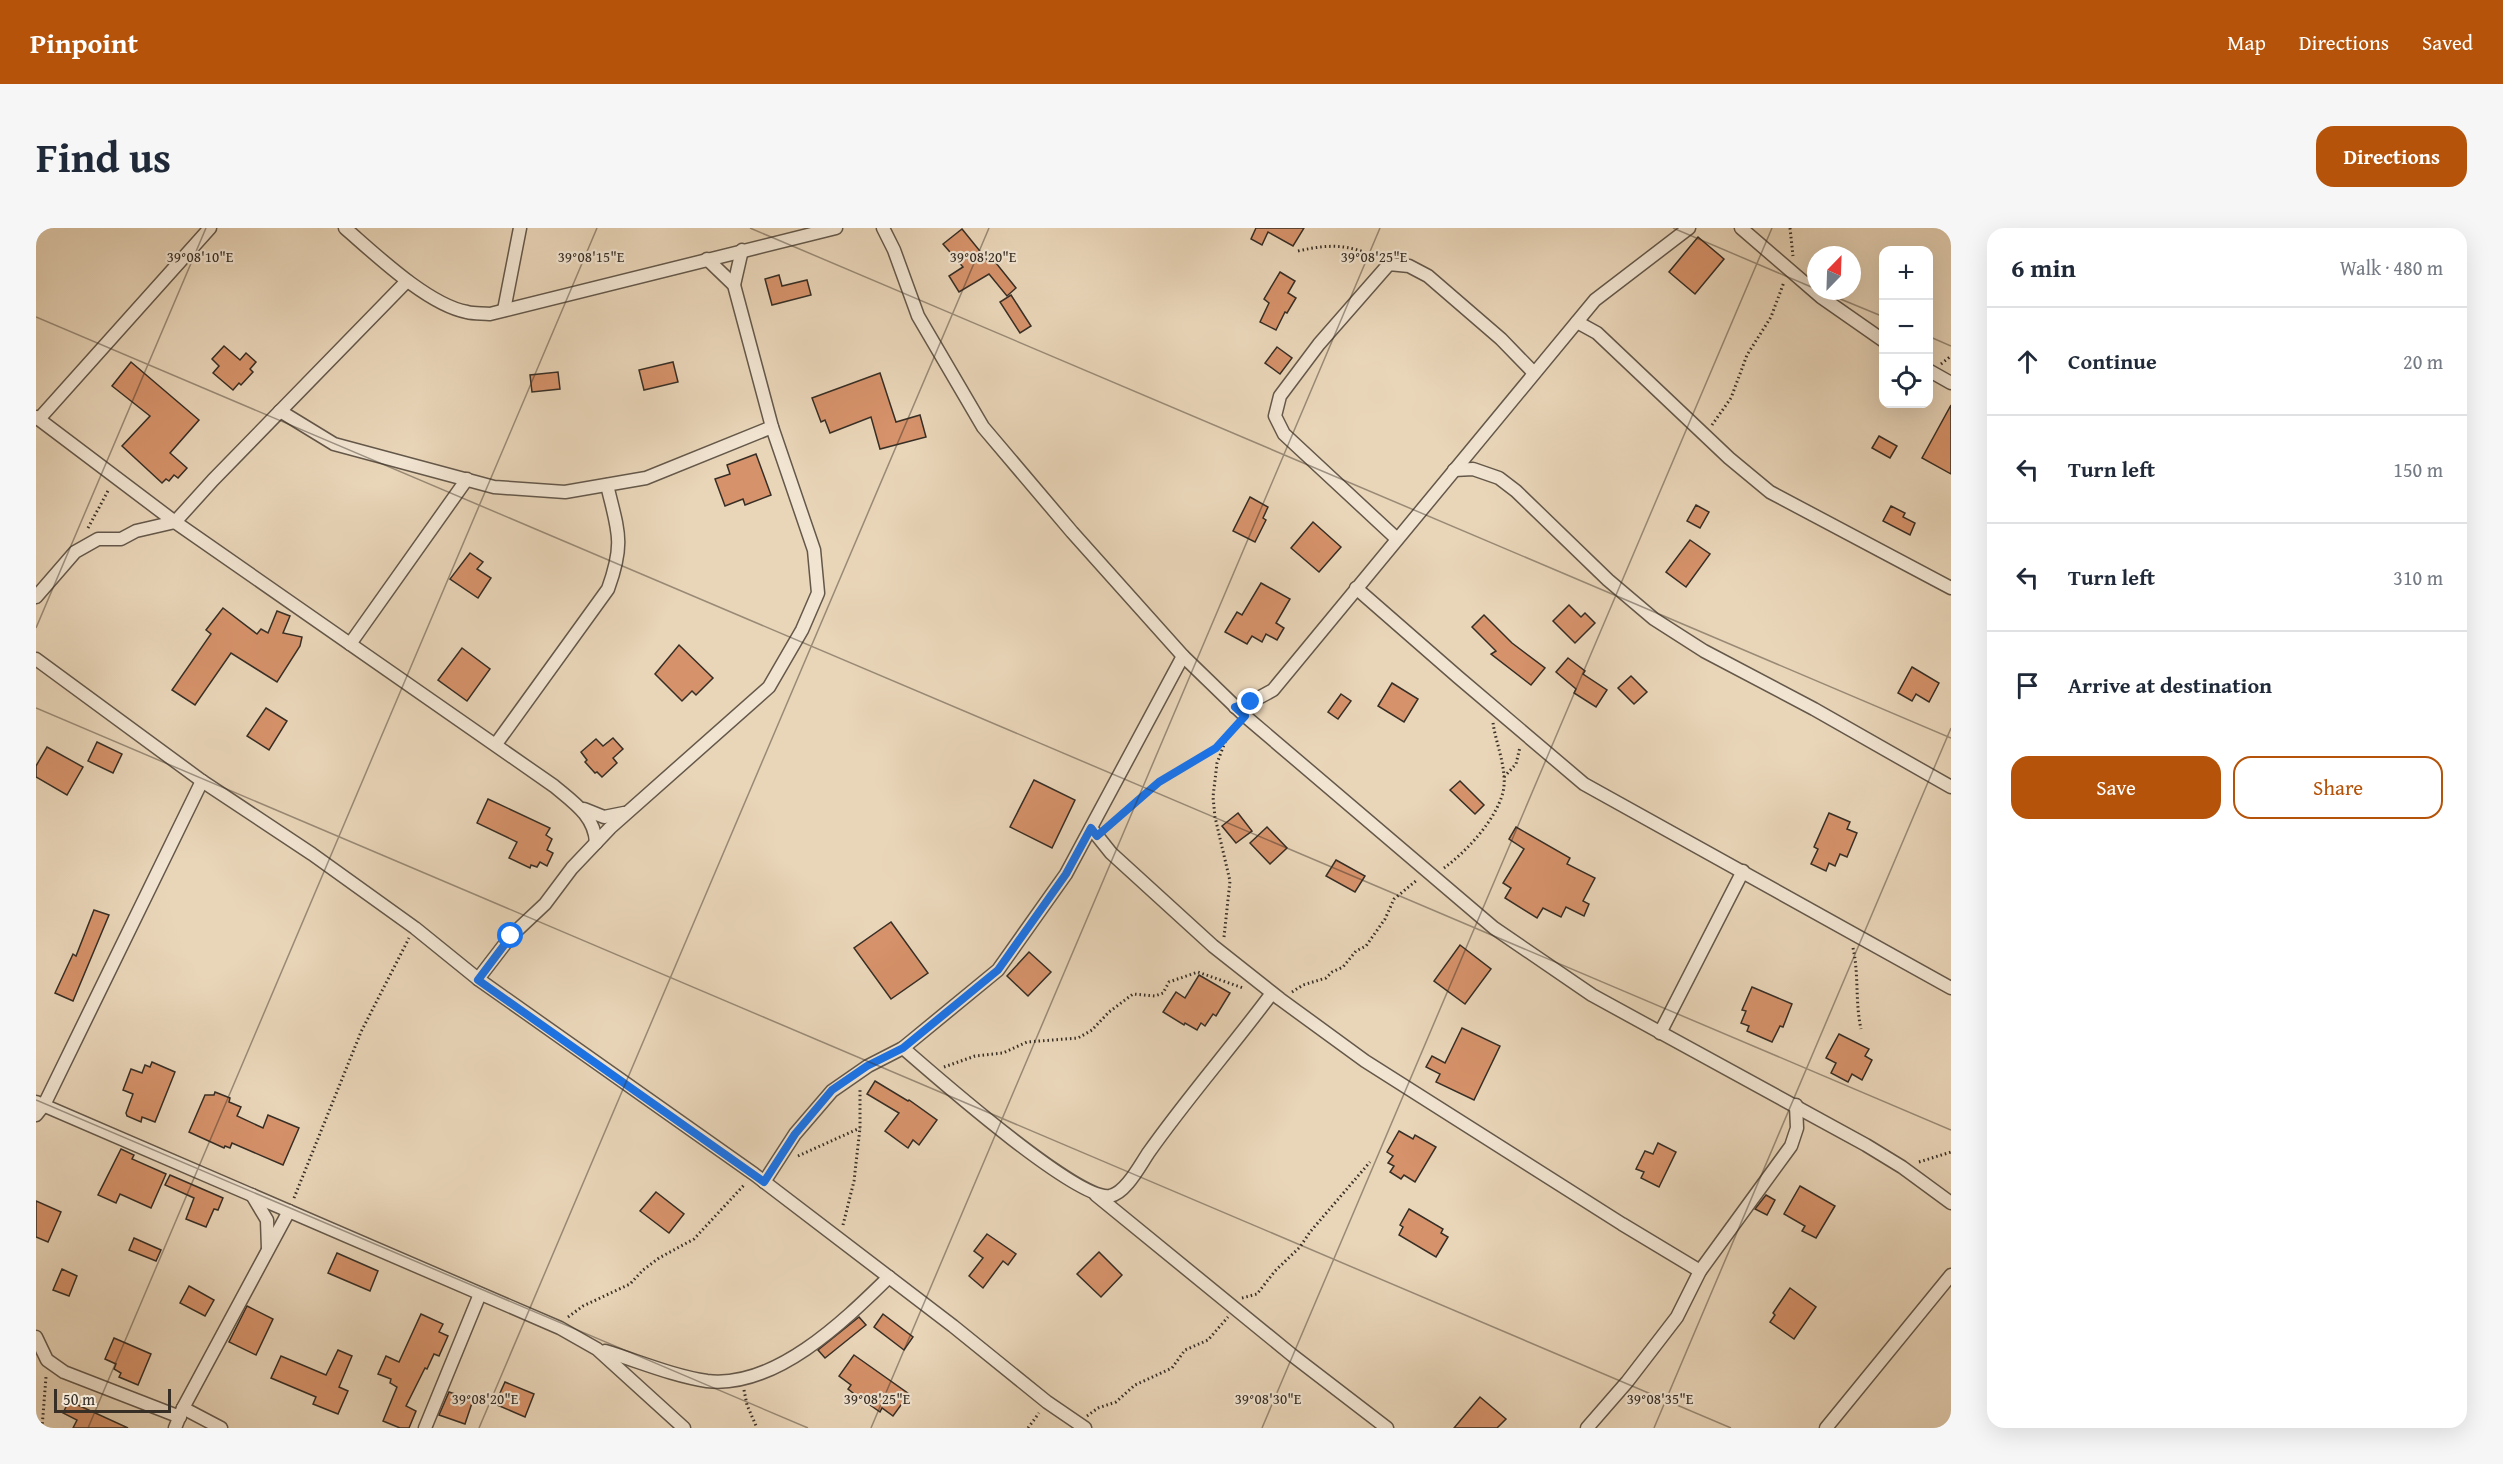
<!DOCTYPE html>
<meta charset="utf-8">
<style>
body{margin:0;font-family:"Gentium Book Plus",serif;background:#f6f6f7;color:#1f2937}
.controls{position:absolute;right:18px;top:18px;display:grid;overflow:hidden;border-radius:12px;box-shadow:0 6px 24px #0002}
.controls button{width:54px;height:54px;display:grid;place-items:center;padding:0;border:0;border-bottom:2px solid #e0e1e3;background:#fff;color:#1f2937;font:30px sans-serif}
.compass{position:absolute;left:1771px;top:18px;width:54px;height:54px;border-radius:50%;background:#fff;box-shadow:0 6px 24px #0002;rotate:23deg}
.scale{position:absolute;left:18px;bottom:15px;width:117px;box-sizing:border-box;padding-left:6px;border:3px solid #372e25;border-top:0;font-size:16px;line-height:21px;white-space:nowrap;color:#372e25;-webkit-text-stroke:4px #f1e4d1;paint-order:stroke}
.stop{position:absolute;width:18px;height:18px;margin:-14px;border:4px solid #1a73e8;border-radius:50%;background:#fff}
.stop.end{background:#1a73e8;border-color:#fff;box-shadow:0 2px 6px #0008}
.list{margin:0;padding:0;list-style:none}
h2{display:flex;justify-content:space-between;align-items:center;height:78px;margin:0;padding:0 24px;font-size:26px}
h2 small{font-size:20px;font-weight:400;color:#747a83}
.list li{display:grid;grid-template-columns:39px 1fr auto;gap:18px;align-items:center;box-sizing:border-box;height:108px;padding:0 24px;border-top:2px solid #e0e1e3}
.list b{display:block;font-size:22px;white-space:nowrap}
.list em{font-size:20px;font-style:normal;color:#747a83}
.actions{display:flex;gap:12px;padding:18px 24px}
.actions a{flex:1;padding:14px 0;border:2px solid #b45309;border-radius:18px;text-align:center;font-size:21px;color:#b45309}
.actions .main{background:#b45309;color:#fff}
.icon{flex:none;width:33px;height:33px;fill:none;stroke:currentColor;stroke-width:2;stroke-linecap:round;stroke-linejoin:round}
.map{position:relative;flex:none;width:1915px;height:1200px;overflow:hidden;border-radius:18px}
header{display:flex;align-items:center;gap:36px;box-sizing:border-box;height:84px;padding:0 30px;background:#b45309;color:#fff}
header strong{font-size:28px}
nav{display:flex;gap:33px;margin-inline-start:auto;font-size:21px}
.intro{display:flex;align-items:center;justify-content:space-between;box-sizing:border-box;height:144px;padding:0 36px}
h1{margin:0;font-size:42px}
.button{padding:15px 27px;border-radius:18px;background:#b45309;color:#fff;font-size:21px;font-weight:700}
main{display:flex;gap:36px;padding:0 36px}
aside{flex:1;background:#fff;border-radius:18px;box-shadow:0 6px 24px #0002}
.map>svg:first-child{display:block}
.building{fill:#d6926a;stroke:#372e25;stroke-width:1.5}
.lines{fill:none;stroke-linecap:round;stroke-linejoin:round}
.street-casing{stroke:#64584a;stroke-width:15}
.path{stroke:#372e25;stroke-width:3;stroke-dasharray:1.5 3;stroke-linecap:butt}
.street{stroke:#f1e4d1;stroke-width:12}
.route{stroke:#1a73e8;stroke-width:8}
.ticks{fill:none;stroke:#372e25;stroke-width:1.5;stroke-opacity:0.45}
.ticks-label{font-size:15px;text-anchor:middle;fill:#372e25;stroke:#f1e4d1;stroke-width:4.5;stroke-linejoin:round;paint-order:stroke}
</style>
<header>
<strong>Pinpoint</strong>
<nav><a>Map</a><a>Directions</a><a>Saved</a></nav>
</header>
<div class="intro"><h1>Find us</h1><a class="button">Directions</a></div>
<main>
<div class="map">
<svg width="1915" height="1200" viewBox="0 0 1915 1200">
<rect width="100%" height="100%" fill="#e9d5b8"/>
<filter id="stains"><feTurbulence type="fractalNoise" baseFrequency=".00333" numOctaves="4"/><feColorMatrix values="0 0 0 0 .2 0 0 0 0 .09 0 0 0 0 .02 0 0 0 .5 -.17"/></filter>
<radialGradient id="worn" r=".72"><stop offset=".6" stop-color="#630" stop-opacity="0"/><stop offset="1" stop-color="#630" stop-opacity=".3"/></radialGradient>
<g class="building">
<path d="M1220,0H1268L1257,18L1232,4L1226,17L1215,11Z"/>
<path d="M926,1L952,33L956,30L980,60L971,68L953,46L923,64L913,48L927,39L907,16Z"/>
<path d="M1662,9L1688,31L1659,66L1633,44Z"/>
<path d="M1244,44L1259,53L1252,65L1260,70L1251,85L1249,84L1240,102L1224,94L1233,75L1228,71Z"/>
<path d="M743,47L746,58L771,52L775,67L736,77L729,51Z"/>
<path d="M975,67L995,98L984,105L964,74Z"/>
<path d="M188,118L204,132L210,125L220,134L214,141L217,144L205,157L203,155L197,162L177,145L183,138L176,131Z"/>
<path d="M1241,119L1256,130L1244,146L1229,135Z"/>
<path d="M95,134L163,192L134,225L151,240L142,250L138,247L133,253L130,251L126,255L86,218L114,188L76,158Z"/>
<path d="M637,134L642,154L608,162L603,142Z"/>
<path d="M522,144L524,161L496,164L494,147Z"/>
<path d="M844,145L860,194L884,187L890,209L844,221L835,189L794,205L789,192L785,194L776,170Z"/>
<path d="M1915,177V246L1886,230Z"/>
<path d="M1843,208L1861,218L1854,230L1836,220Z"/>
<path d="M720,226L735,267L709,277L707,271L689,278L679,251L694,246L691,237Z"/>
<path d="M1214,269L1232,279L1227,290L1230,292L1219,314L1197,303Z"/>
<path d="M1660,277L1673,284L1664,300L1651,293Z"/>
<path d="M1855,278L1869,285L1867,289L1879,295L1874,307L1847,293Z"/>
<path d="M1277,294L1305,319L1283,344L1255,320Z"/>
<path d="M1654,312L1674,326L1650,359L1630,344Z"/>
<path d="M434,325L447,334L441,341L455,350L442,370L414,351Z"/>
<path d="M1225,355L1254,371L1240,395L1248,400L1241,412L1230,406L1226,414L1216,408L1211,416L1189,404L1201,384L1206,387Z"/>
<path d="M1533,377L1545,389L1549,385L1559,395L1539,415L1517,393Z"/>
<path d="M187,380L221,406L225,401L232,405L241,383L254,388L247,405L266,409L264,418L241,454L195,425L159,477L136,462L175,406L170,402Z"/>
<path d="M1448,387L1476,415L1509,440L1495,457L1455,426L1460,423L1436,399Z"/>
<path d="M643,417L677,450L660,467L656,463L646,473L619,446Z"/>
<path d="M426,420L454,441L431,473L402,452Z"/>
<path d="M1532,430L1549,443L1547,446L1571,462L1560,479L1538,465L1540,461L1520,444Z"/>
<path d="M1876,439L1903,455L1893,474L1880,466L1876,473L1862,465Z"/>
<path d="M1595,448L1611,464L1598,476L1582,460Z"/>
<path d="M1356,455L1382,471L1368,494L1342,478Z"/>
<path d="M1305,466L1315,473L1302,491L1292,484Z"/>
<path d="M230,480L251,493L233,522L211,508Z"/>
<path d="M577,510L587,521L577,530L581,535L566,549L561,544L559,545L549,534L551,532L545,524L560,511L567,518Z"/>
<path d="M61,514L86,526L77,545L52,533Z"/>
<path d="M11,519L47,539L31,567L0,549V538Z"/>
<path d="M998,552L1039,572L1016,620L974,599Z"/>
<path d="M1424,553L1448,577L1439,586L1414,562Z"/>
<path d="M452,571L514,600L510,607L516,611L511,622L517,625L511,638L504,634L501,639L495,637L494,640L473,630L481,614L441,595Z"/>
<path d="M1202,585L1216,603L1200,615L1186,598Z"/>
<path d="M1793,585L1814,594L1811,601L1821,605L1811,629L1804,626L1799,638L1793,635L1790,643L1775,636L1782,621L1778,619Z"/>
<path d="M1231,599L1251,620L1234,636L1214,615Z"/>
<path d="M1480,599L1534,630L1531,636L1559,650L1547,673L1553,676L1548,688L1530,679L1525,689L1507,680L1501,690L1469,670L1475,660L1467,655L1488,621L1473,611Z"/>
<path d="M1300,632L1329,648L1319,664L1290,648Z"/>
<path d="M58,682L73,687L37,773L19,765L37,726L40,728Z"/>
<path d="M855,694L892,745L855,771L818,720Z"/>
<path d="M1424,717L1455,741L1429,776L1398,753Z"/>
<path d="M993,724L1015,744L992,768L971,748Z"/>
<path d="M1163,747L1194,765L1180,788L1177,786L1169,798L1165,795L1161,802L1149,795L1148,797L1127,784L1140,764L1149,770Z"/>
<path d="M1716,759L1756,776L1747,799L1744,798L1736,814L1711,803L1713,798L1705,795L1710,783L1706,782Z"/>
<path d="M1426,800L1464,818L1438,872L1400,854L1404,846L1390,839L1396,828L1409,835Z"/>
<path d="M1803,806L1833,821L1829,828L1836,832L1826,852L1816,846L1812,854L1795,845L1800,835L1790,830Z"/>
<path d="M116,834L139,844L119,894L106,889L105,894L91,888L90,885L97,866L87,862L95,841L106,845L109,837L114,839Z"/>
<path d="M839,853L872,873L873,872L901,892L883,917L877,912L872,920L849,903L863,885L831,866Z"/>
<path d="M179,864L194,870L193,874L205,879L201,888L227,900L232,887L263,900L247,937L196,915L194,920L189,918L188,920L153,904L169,867H178Z"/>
<path d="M1363,903L1377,911L1379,907L1400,919L1379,954L1368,947L1365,951L1354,944L1358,938L1352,935L1357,928L1351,924Z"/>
<path d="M1622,915L1640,924L1623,959L1605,950L1608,944L1600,941L1609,923L1617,926Z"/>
<path d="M85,921L98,927L96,931L130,946L115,980L84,966L80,975L62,967Z"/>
<path d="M134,947L187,970L182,982L178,981L170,999L150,991L158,970L129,957Z"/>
<path d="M1764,958L1799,978L1780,1010L1766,1003L1769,998L1748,986Z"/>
<path d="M620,964L648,986L633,1005L604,983Z"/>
<path d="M1730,967L1739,972L1731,987L1719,981Z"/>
<path d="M0,973L25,984L12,1014L0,1009Z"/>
<path d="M1373,981L1407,1001L1405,1005L1412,1009L1400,1029L1363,1007L1367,999L1364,997Z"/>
<path d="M951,1006L980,1026L972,1037L967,1033L947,1060L933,1048L947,1030L938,1023Z"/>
<path d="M98,1010L125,1022L120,1033L93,1022Z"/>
<path d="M1063,1024L1086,1047L1065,1069L1041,1046Z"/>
<path d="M301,1025L342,1043L334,1063L292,1045Z"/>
<path d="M26,1041L41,1048L33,1068L17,1062Z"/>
<path d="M153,1058L178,1072L169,1088L144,1075Z"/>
<path d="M1754,1060L1780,1079L1758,1111L1734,1094L1739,1087L1737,1085Z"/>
<path d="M211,1078L237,1091L220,1127L193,1114Z"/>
<path d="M385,1086L407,1096L403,1104L412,1108L403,1128L398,1126L391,1141L389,1140L370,1178L380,1183L373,1200H364L347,1193L361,1159L354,1155L355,1151L342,1146L350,1128L363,1134Z"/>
<path d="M847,1086L877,1109L868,1122L838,1099Z"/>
<path d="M823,1089L830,1097L789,1130L782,1122Z"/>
<path d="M78,1110L115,1126L102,1157L83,1149L85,1145L78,1141L80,1136L69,1131Z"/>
<path d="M302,1122L316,1128L303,1159L312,1163L302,1186L277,1176L280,1169L235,1150L245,1128L290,1147Z"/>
<path d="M818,1127L873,1166L857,1188L846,1180L844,1184L821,1168L812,1161L815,1157L803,1148Z"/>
<path d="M469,1154L498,1166L489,1189L459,1176Z"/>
<path d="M413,1164L437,1172L429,1196L403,1187Z"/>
<path d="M1444,1169L1470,1191L1461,1200H1418Z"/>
<path d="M33,1173L92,1200H37L41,1192L27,1185Z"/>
</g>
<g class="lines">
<g class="street-casing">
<g id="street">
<path d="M309,0C339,26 392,77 431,84C438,86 447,85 454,86L800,0"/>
<path d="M847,0L858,22L882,88L947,199L1036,304L1147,428L1209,488L1458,700L1556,767L1830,917L1866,939L1915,975"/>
<path d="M1705,0L1785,69L1848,113"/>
<path d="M698,57L706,22"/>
<path d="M468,82L484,0"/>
<path d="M1541,94L1561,105L1693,230L1734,264L1915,360"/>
<path d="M1892,142L1915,155"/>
<path d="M244,183L298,216L458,259L529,264L610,250L736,199L698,57L671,31"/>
<path d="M0,189L139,294L518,558C537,574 559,588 560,615"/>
<path d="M3,191L174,0"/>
<path d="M1418,242L1437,241L1463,250L1480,263L1572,352L1618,391L1668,423L1778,481L1915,559"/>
<path d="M1361,311L1248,206L1239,188L1244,168L1283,116L1353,36L1373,38L1392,48L1465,111L1498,145"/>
<path d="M1320,360L1422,449L1548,556L1915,760"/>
<path d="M0,369L39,324L62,311H85L100,303L139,294L177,252L371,53"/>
<path d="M314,416L431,251"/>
<path d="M0,431L166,553L276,626L379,700L442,751L718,946L917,1098L1011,1174L1049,1200"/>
<path d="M1199,479L1215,474L1237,462L1559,72L1653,0"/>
<path d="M460,516L572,361C589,314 582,303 571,257"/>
<path d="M548,581L568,589L588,585"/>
<path d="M1055,600L1075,625L1177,718L1244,771L1329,833L1586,996L1664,1043"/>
<path d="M442,751L475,708L509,676L536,640L574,600L733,459L766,402L782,365L778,322L736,199"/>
<path d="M1624,805L1707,643"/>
<path d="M867,820C897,846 1041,973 1074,968C1090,965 1104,937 1113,924C1151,870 1196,819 1236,765"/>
<path d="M0,874L524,1100L561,1121L648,1200"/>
<path d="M0,887L8,877L166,553"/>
<path d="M728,954L759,906L796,863L832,838L867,820L962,742L1030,646L1147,428"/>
<path d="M216,967L231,992L232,1021"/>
<path d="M1060,967L1256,1127L1351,1200"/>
<path d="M0,1109L11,1132L28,1144L144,1189"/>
<path d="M569,1123C602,1133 637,1148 671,1153C739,1161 808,1093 853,1049"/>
<path d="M147,1180L185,1200"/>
<path d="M139,1200L147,1180L253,983"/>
<path d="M389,1200L444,1066"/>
<path d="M1551,1200L1591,1154L1641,1089L1664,1043L1755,918L1761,900L1760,877"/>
<path d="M1790,1200L1915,1047"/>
</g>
</g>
<g class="path">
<path d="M1754,0L1757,28"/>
<path d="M1262,23C1293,16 1311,16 1341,29"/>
<path d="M1905,136L1915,128"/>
<path d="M1676,197L1695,170L1711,127L1735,89L1748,54"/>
<path d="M52,300L73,261"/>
<path d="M1468,549L1480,536L1484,519"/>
<path d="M1073,597L1123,553L1180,520L1200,499"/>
<path d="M1408,640C1430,624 1460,592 1467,564C1472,543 1460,516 1457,495"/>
<path d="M1188,709L1194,653L1179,589L1177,569L1181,535L1191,509"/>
<path d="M1817,720C1823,746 1819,774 1825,801"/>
<path d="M1256,764L1267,757L1290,750L1296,744L1307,739L1320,723L1330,718L1349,691L1358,671L1381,652"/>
<path d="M908,839L939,828L967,825L991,814L1042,810L1056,802L1073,784L1097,766L1119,768L1127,765L1133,754L1162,744L1207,760"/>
<path d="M762,928L824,900"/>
<path d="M1883,934L1915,924"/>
<path d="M258,970L325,804L373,710"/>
<path d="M807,997L818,953L824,900V861"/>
<path d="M1206,1070L1221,1066L1239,1043L1264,1019L1274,1004L1334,934"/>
<path d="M532,1089L547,1078L594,1056L607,1042L623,1030L658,1011L709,956"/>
<path d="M708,1162L711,1177L721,1200"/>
<path d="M1051,1188L1062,1180L1080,1174L1099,1157L1136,1140L1149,1122L1172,1112L1192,1089"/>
<path d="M6,1200L10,1149"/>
<path d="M992,1200L1003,1185"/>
</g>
<use href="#street" class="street"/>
</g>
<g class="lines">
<path class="route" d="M475,708L442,752L728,954L759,906L796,862L831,838L867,820L962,742L1030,646L1055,600L1061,608L1123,554L1180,520L1209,488L1199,479L1215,474"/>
</g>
<path class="ticks" d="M714,0L1915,510M1637,0L1780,61M1785,63L1848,89M0,89L1915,902M1892,108L1915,118M0,400L170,0M0,480L1695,1200M0,872L772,1200M52,1200L561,0M443,1200L953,0M835,1200L1344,0M1226,1200L1736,0M1618,1200L1915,500"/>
<g class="ticks-label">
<text x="164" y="34">39°08'10"E</text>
<text x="555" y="34">39°08'15"E</text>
<text x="947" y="34">39°08'20"E</text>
<text x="1338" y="34">39°08'25"E</text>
<text x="449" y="1176">39°08'20"E</text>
<text x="841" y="1176">39°08'25"E</text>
<text x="1232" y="1176">39°08'30"E</text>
<text x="1624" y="1176">39°08'35"E</text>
</g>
<rect width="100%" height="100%" filter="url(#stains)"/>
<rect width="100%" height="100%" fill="url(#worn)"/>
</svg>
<div class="controls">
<button>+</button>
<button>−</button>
<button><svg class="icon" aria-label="locate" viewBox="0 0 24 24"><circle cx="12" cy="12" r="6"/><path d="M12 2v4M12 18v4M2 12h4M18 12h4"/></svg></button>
</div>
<svg class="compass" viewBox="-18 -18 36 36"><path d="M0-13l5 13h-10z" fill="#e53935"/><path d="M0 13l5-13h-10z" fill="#747a83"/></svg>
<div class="scale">50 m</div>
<div class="stop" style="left:475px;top:708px"></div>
<div class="stop end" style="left:1215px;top:474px"></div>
</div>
<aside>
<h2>6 min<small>Walk · 480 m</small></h2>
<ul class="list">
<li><svg class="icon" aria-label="ahead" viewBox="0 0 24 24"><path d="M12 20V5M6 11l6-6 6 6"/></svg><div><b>Continue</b></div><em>20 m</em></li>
<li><svg class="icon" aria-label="left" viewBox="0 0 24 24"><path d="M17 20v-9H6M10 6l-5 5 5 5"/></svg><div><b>Turn left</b></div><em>150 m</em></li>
<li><svg class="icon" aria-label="left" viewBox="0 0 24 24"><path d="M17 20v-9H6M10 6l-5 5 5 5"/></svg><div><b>Turn left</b></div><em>310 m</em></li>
<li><svg class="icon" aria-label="arrive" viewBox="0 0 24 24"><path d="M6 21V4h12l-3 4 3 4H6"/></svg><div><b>Arrive at destination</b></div></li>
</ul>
<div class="actions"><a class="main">Save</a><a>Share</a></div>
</aside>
</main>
